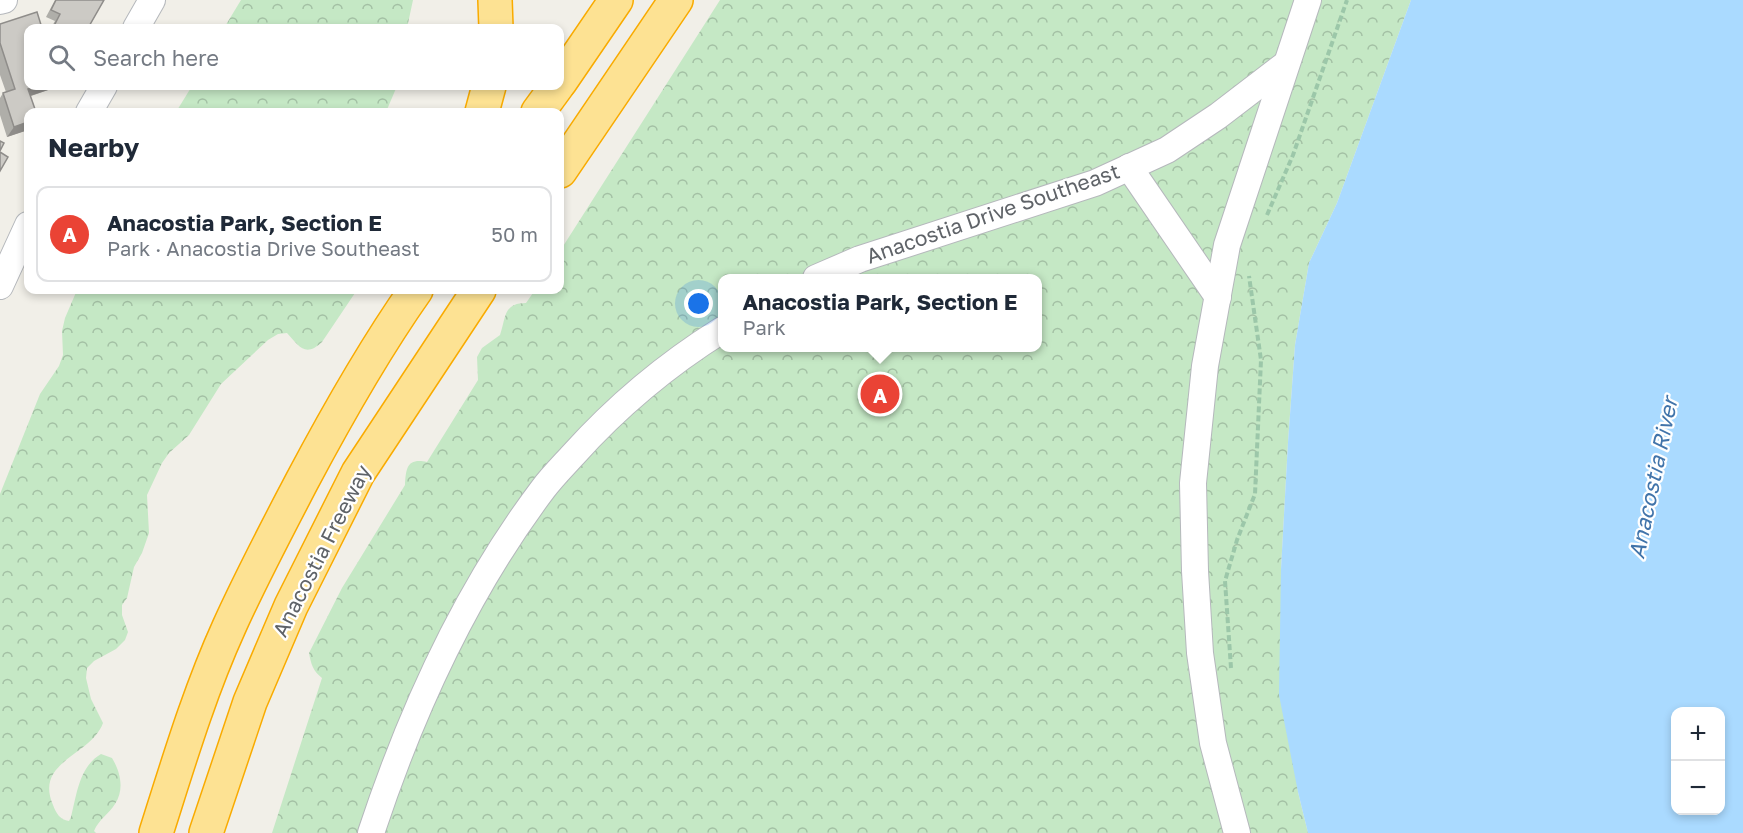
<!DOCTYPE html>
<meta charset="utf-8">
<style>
body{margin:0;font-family:"Golos Text",sans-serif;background:#f2f2f3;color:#1f2937}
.controls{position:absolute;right:18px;bottom:18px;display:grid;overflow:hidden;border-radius:12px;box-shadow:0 3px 9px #0003}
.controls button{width:54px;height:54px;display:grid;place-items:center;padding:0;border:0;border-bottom:2px solid #e0e1e3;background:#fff;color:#1f2937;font:30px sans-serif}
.you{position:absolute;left:699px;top:304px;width:21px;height:21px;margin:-15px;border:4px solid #fff;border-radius:50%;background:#1a73e8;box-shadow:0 0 0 9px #1a73e833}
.badge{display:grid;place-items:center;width:39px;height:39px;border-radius:50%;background:#ea4335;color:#fff;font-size:20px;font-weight:700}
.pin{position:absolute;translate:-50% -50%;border:3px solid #fff;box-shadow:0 2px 6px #0006}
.popup{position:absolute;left:718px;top:274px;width:324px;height:78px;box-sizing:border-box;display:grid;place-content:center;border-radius:12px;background:#fff;filter:drop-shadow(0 2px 4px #0005);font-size:20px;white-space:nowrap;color:#747a83}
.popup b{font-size:22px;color:#1f2937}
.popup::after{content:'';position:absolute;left:50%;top:100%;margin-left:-12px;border:12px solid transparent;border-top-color:#fff}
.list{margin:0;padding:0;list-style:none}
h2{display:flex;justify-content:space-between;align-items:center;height:78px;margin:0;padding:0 24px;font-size:26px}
h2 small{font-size:20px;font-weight:400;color:#747a83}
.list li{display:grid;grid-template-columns:39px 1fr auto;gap:18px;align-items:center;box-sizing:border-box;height:96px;margin:0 12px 12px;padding:0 12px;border:2px solid #e0e1e3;border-radius:12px}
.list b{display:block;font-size:22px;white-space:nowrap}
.list p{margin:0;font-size:20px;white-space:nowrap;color:#747a83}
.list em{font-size:20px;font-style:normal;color:#747a83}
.icon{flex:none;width:33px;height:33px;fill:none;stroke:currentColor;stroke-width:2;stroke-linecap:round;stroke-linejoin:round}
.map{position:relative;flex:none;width:1743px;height:833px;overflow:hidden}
.search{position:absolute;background:#fff;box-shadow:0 3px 9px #0003;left:24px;top:24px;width:540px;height:66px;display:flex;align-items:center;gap:15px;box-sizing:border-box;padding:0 21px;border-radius:12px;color:#747a83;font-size:22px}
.panel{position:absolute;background:#fff;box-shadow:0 3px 9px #0003;left:24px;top:108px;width:540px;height:186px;border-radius:12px}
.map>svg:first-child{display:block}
.forest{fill:url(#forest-crowns);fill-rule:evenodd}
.water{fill:#aadaff;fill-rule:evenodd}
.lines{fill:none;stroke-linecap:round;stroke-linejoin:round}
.minor-casing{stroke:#b5b8bc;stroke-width:28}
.highway-casing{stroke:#f9ab00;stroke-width:36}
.path{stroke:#9cc7a9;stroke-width:4;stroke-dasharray:6 3;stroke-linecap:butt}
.minor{stroke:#fff;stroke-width:26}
.highway{stroke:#fde293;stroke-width:33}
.wall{fill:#afaea9}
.shaded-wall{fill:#8f8d8a}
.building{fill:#cccac5;stroke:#8f8d8a;stroke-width:1.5}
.labels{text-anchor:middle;stroke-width:4.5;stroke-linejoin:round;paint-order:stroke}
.street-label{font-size:21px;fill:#5f6368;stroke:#fff}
.water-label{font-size:22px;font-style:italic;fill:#4174aa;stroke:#fff}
</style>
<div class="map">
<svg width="1743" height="833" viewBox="0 0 1743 833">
<defs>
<pattern id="forest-crowns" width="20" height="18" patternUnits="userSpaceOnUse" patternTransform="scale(1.5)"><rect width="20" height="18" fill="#c5e8c5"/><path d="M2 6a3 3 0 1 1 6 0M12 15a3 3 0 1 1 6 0" fill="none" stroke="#a3c0a4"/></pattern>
</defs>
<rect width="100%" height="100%" fill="#f1efe8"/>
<g class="forest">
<path d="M241,0H413L407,28H224Z"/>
<path d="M720,0H1411L1337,203L1309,263L1295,345L1288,442L1281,569L1298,792L1308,833H272L322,678C313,671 311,664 309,653L342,588L405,485C406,468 407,458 427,462L478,380L477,357L482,348L500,335C506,318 503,303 526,303L535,290H560V251ZM722,278H1038V348H722Z"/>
<path d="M192,86H397L386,112H176Z"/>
<path d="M77,290H357L322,342C305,358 299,346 287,333L278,334L268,340L221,384L189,435L169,453L162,463L147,495L149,533L142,553L134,567L127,598L122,605V615L128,632L125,640L116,649L94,661L87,668L86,678L91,699L103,723C91,756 34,761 53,805C56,813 60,820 69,821L71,817C77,794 79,767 101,754L112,758C120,771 125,789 115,804C109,814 99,819 94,831L96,833H0V494L40,394L59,366L63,355L62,331L65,318Z"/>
</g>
<path class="water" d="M1411,0H1743V833H1308L1298,792L1279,695L1281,569L1288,442L1295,345L1309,263L1337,203ZM1676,712H1720V810H1676Z"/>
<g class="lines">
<g class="minor-casing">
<g id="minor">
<path d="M0,1L4,0"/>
<path d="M136,28L152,0"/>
<path d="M89,112L104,86"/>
<path d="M1129,167L1218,297"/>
<path d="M816,278L860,259L1095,183L1167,150L1218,116L1286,64"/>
<path d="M0,286L28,225"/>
<path d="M371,833C411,712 466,591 543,489C552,477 563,466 573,455C617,406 666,365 722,330"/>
<path d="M1237,833L1213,743L1200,653L1195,571L1193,483L1205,366L1227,245L1308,0"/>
</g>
</g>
<g class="highway-casing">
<g id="highway">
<path d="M495,0L496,28"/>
<path d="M560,82L616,0"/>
<path d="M482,112L489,86"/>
<path d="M538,112L557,86"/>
<path d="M560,171L676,0"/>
<path d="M156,833C178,764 199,693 229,627C251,578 277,529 302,481C337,415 373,351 416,290"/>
<path d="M206,833L250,702L291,606L358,473L479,290"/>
</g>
</g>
<g class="path">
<path d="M1267,215L1293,155L1347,0"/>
<path d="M1231,668L1225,581L1237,540L1255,494L1261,360L1249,276"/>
</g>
<use href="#minor" class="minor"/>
<use href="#highway" class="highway"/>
</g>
<g class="wall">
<path d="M55,0H104L88,28H51L55,21L46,17Z"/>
<path d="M0,24L51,89L31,96L28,112V130L7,137L0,115V98L3,93L6,92L0,75Z"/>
</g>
<g class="shaded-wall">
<path d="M39,86H54L51,89L21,99L28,89Z"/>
<path d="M28,122V130L7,137L14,127Z"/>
</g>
<g class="building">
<path d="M56,0H104L88,28H58L54,26L60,14L51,10Z"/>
<path d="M37,12L42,28H28V86H39L28,89L36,112H28V122L14,127L3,93L15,89L0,43V24Z"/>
<path d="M0,141L4,143L0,151Z"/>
<path d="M0,152L8,157L0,171Z"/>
</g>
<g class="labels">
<g class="street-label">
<text transform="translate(993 214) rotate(-19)" y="7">Anacostia Drive Southeast</text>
<text transform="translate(322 551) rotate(-63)" y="7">Anacostia Freeway</text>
</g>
<g class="water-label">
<text transform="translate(1653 478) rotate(-78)" y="8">Anacostia River</text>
</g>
</g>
</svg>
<div class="controls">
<button>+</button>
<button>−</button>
</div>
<div class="you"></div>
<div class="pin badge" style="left:880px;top:394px">A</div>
<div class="popup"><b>Anacostia Park, Section E</b>Park</div>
<div class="search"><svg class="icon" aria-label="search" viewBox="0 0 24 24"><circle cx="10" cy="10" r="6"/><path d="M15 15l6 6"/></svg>Search here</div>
<section class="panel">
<h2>Nearby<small></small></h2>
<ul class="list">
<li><span class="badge">A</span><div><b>Anacostia Park, Section E</b><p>Park · Anacostia Drive Southeast</p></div><em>50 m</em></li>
</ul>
</section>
</div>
